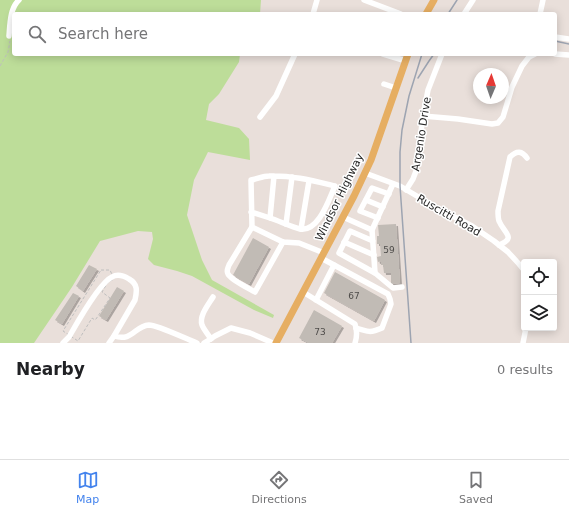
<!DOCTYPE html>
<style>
body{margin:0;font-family:"DejaVu Sans",sans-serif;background:#f2f2f2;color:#202124}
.controls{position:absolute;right:12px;bottom:12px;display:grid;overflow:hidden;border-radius:4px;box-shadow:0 2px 10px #0003}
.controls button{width:36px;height:36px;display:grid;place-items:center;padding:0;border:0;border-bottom:1px solid #e0e0e0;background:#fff;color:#202124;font:20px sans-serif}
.compass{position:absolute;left:473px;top:68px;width:36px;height:36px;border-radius:50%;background:#fff;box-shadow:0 2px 10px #0003;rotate:2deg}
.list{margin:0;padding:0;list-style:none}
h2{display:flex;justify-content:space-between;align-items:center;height:52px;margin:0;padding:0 16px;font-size:17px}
h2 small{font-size:13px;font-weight:400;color:#757577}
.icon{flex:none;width:22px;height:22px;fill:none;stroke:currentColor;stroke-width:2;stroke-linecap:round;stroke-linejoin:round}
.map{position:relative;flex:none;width:569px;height:343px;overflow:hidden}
.search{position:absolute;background:#fff;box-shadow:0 2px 10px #0003;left:12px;right:12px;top:12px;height:44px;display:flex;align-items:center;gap:10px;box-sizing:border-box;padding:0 14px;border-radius:4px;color:#757577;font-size:15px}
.sheet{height:116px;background:#fff}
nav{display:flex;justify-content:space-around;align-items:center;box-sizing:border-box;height:56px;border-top:1px solid #e0e0e0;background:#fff;font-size:11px;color:#757577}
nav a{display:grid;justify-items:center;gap:2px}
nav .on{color:#4383ed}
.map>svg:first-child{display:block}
.green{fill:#bddd99}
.building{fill:#c1bbb5;filter:url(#shadow)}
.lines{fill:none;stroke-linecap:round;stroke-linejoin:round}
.path{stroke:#bebebe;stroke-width:1;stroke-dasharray:3 2;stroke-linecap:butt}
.minor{stroke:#fff;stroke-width:5.5}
.major{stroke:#e6ae62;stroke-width:7}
.rail{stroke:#9da4b1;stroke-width:1.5}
.labels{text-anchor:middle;stroke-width:3;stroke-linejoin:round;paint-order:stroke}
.number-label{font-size:9px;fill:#4e4c4a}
.street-label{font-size:11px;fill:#272727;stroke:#fff}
</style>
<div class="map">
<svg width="569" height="343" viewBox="0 0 569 343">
<defs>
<filter id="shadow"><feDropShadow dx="2" dy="2" stdDeviation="0" flood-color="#0004"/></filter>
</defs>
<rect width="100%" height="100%" fill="#e9dfda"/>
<path class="green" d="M0,0H261L260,14H14V54H240L239,62L219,94L209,104L206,120L239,128L249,139L250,160L208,152L194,180L187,215L202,260L212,280L274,315L273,318L254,310L192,276L177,271L154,265L148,259L153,239L152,232L138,231L100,241L72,287L34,343H0Z"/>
<g class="building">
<path d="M396,224L400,283L391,284V273H384L383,265H381V261L378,262L377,257L381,256L380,244H377V236H379L378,225Z"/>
<path d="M253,238L269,247L249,284L233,275Z"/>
<path d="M89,265L97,269L83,291L76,286Z"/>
<path d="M335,272L385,300L374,321L324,293Z"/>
<path d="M117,287L124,291L106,320L99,316Z"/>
<path d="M73,293L79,296L62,324L55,320Z"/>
<path d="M314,310L342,326L332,343H309L299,338Z"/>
</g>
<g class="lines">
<g class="path">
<path d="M0,66L8,52L10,41"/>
<path d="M101,270H110L114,279L108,282L102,292L110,298L96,319L95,320L92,318L78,341L63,331Z"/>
</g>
<g class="minor">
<path d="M364,0L401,14"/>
<path d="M313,14L317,0"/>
<path d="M464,14L473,0"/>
<path d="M540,14L543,0"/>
<path d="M9,36C10,24 10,8 19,0"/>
<path d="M555,37L569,39"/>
<path d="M383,54L406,61"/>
<path d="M555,54L569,55"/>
<path d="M384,84L396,88"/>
<path d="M423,116L458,119L492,124L498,123L503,117L512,87L522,66L529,57L535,54"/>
<path d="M260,117L276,96L295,54"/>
<path d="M365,173L400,186L437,208L472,226L494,241L508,252L519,264L524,270"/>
<path d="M274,176L270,218C279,221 292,227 300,229C319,232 329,199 335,186C314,181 291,175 269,176C263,176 257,179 251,180L252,227L283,242L299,243L324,253"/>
<path d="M406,190L413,179L416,171L423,116L428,90L442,54"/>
<path d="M366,200L383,207"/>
<path d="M251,212L270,218"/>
<path d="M343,217L372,230L393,184"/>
<path d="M378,218L360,211L372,188L389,194"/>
<path d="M286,224L292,177"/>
<path d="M252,227L229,265C228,268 226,271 228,274C231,280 250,289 255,292L283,242"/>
<path d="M301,229L309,181"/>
<path d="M372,230L375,273L339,253L350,231L373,241"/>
<path d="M344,242L374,255"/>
<path d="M499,245C517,238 504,233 499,221C498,218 498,215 498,211L510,157C517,150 522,151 527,158"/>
<path d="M321,258L388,294L390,299L391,304L382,328C371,333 368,332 356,328"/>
<path d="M375,273L393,288L402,287"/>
<path d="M303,292L355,324C357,330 357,337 355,343"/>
<path d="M316,300L334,265"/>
<path d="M114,336C133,342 134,326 149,325C158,325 186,339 197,343"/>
<path d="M211,339C208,334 204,330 202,325C199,316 208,305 213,297"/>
<path d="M63,343L69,337C77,323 99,283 112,277C117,274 124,276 129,279C138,284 137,291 135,300L114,336L109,343"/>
<path d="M204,343L209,340L215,336L231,328L250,333L273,343"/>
<path d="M523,343L526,328"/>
</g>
<g class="major">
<path d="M426,14L434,0"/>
<path d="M276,343L354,196L371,160L408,54"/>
</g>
<g class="rail">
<path d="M448,14L457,0"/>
<path d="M555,41L569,44"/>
<path d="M418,78L429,61L434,54"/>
<path d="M411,343L400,186V152L402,130L409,96L422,54"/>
</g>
</g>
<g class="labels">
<g class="number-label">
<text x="389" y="253">59</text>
<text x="354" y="299">67</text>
<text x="320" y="335">73</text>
</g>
<g class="street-label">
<text transform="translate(421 134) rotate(-81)" y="4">Argenio Drive</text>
<text transform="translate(339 197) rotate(-64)" y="4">Windsor Highway</text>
<text transform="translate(449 215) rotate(30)" y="4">Ruscitti Road</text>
</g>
</g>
</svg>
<div class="controls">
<button><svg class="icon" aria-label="locate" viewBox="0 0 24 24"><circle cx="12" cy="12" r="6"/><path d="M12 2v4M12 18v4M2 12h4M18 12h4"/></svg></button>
<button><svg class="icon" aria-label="layers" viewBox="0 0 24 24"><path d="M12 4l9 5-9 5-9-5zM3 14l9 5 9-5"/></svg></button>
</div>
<svg class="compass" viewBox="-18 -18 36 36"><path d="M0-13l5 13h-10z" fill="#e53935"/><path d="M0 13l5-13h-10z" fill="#757577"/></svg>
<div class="search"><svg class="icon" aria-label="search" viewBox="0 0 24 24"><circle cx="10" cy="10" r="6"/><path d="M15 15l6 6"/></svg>Search here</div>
</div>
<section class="sheet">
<h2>Nearby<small>0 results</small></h2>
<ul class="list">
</ul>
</section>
<nav>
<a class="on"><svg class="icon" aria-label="map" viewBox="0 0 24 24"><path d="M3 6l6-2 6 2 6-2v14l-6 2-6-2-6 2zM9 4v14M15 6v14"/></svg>Map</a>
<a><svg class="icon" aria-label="directions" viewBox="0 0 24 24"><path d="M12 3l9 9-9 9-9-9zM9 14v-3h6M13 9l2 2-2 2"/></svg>Directions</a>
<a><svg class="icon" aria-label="saved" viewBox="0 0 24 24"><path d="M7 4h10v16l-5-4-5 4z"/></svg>Saved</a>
</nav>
